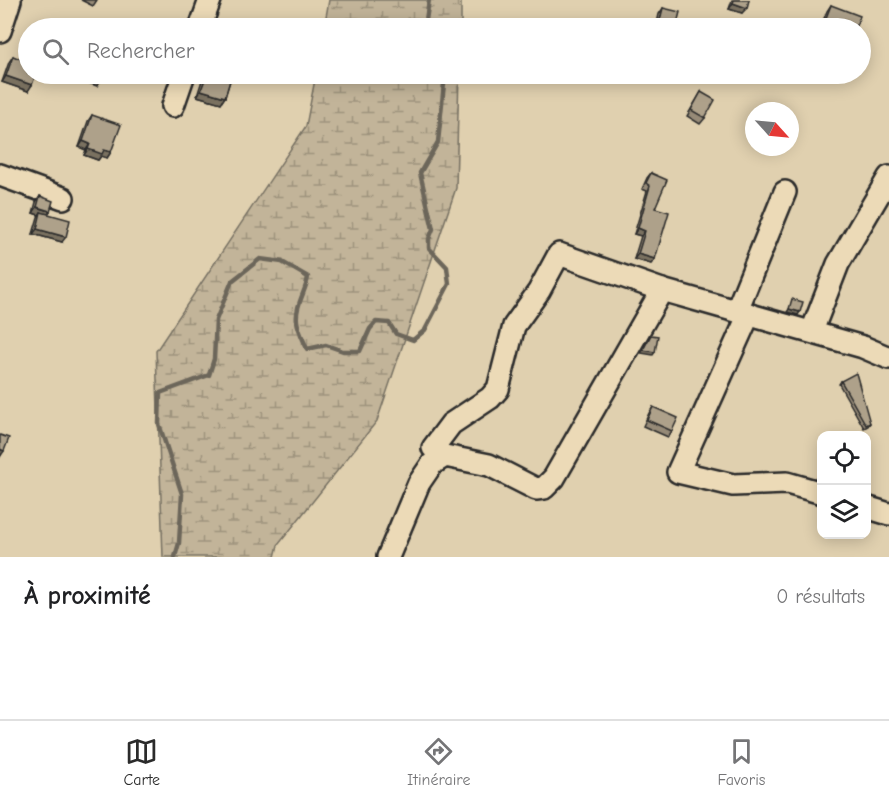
<!DOCTYPE html>
<html lang="fr">
<meta charset="utf-8">
<style>
body{margin:0;font-family:"Comic Neue",sans-serif;background:#f6f6f6;color:#202124}
.controls{position:absolute;right:18px;bottom:18px;display:grid;overflow:hidden;border-radius:12px;box-shadow:0 3px 15px #0003}
.controls button{width:54px;height:54px;display:grid;place-items:center;padding:0;border:0;border-bottom:2px solid #e0e0e0;background:#fff;color:#202124;font:30px sans-serif}
.compass{position:absolute;left:745px;top:102px;width:54px;height:54px;border-radius:50%;background:#fff;box-shadow:0 3px 15px #0003;rotate:117deg}
.list{margin:0;padding:0;list-style:none}
h2{display:flex;justify-content:space-between;align-items:center;height:78px;margin:0;padding:0 24px;font-size:26px}
h2 small{font-size:20px;font-weight:400;color:#757577}
.icon{flex:none;width:33px;height:33px;fill:none;stroke:currentColor;stroke-width:2;stroke-linecap:round;stroke-linejoin:round}
.map{position:relative;flex:none;width:889px;height:557px;overflow:hidden}
.search{position:absolute;background:#fff;box-shadow:0 3px 15px #0003;left:18px;right:18px;top:18px;height:66px;display:flex;align-items:center;gap:15px;box-sizing:border-box;padding:0 21px;border-radius:33px;color:#757577;font-size:22px}
.sheet{height:162px;background:#fff}
nav{display:flex;justify-content:space-around;align-items:center;box-sizing:border-box;height:84px;border-top:2px solid #e0e0e0;background:#fff;font-size:16px;color:#757577}
nav a{display:grid;justify-items:center;gap:3px}
nav .on{color:#2b2b2b}
.map>svg:first-child{display:block}
.wetland{fill:url(#wetland-marsh);stroke:#767062;stroke-width:1.5}
.lines{fill:none;stroke-linecap:round;stroke-linejoin:round}
.stream{stroke:#6c665a;stroke-width:4.5}
.minor-casing{stroke:#2b2b2b;stroke-width:26}
.minor{stroke:#ecdab7;stroke-width:21}
.wall{fill:#968a77;stroke:#2b2b2b;stroke-width:1.5}
.shaded-wall{fill:#7a7161;stroke:#2b2b2b;stroke-width:1.5}
.building{fill:#aea18a;stroke:#2b2b2b;stroke-width:1.5}
</style>
<div class="map">
<svg width="889" height="557" viewBox="0 0 889 557">
<defs>
<pattern id="wetland-marsh" width="20" height="14" patternUnits="userSpaceOnUse" patternTransform="scale(1.5)"><rect width="20" height="14" fill="#c2b499"/><path d="M1 5h8M5 5V1M11 12h8M15 12V8" fill="none" stroke="#9e937d"/></pattern>
</defs>
<rect width="100%" height="100%" fill="#e0d0af"/>
<filter id="ink" filterUnits="userSpaceOnUse"><feTurbulence type="fractalNoise" baseFrequency=".0167" numOctaves="2"/><feDisplacementMap in="SourceGraphic" scale="12" xChannelSelector="R" yChannelSelector="G"/><feConvolveMatrix kernelMatrix="1 2 1 2 8 2 1 2 1" color-interpolation-filters="sRGB"/></filter>
<g filter="url(#ink)">
<g class="wetland">
<path d="M329,0H461V28H324Z"/>
<path d="M316,74H459L456,188L377,421L278,545L275,557H163L156,351L306,126Z"/>
</g>
<g class="lines">
<g class="stream">
<path d="M428,28L426,20L429,0"/>
<path d="M175,557L179,543L182,494L159,424L160,393L209,375L214,359L216,320L232,281L260,259L282,262L308,277C306,291 295,306 297,321C298,330 304,341 307,349L326,345L343,351H360L370,329L376,322L389,323L396,334L413,340L425,330L449,284L447,267L429,248V239L433,229L420,173L438,142L445,74"/>
</g>
<g class="minor-casing">
<g id="minor">
<path d="M200,28L210,0"/>
<path d="M0,31L10,0"/>
<path d="M173,106L184,74"/>
<path d="M0,175L63,198"/>
<path d="M737,310L785,192"/>
<path d="M749,314L678,472L733,485L787,483L822,493"/>
<path d="M812,331L838,264L889,177"/>
<path d="M433,448L451,424L490,398L498,389L514,326L539,291L559,254L662,290L863,347L889,358"/>
<path d="M866,507L889,514"/>
<path d="M388,557L419,483L432,464L445,456L489,465L536,489L544,488L554,478L662,290"/>
</g>
</g>
<use href="#minor" class="minor"/>
</g>
<g class="wall">
<path d="M81,0H97L93,6Z"/>
<path d="M732,0H749L742,13L729,9Z"/>
<path d="M831,5L855,28H820L827,11Z"/>
<path d="M663,8L676,28H656L659,14Z"/>
<path d="M13,56L28,91L2,82L9,62Z"/>
<path d="M204,74H232L225,97L221,103L197,96Z"/>
<path d="M701,92L705,118L700,124L687,116Z"/>
<path d="M92,115L111,152L107,158L101,156L98,160L84,155L86,150L79,147L88,121Z"/>
<path d="M651,173L655,208V259L651,264L634,259L641,236L634,234L647,191L642,189L647,178Z"/>
<path d="M40,196L50,211L48,214L62,242L33,234L38,217L39,215L33,213L36,202Z"/>
<path d="M841,381L870,423L868,426L864,428L839,384Z"/>
<path d="M653,407L672,431L668,437L643,426L649,413Z"/>
</g>
<g class="shaded-wall">
<path d="M733,3L747,8L742,13L729,9Z"/>
<path d="M6,76L32,85L28,91L2,82Z"/>
<path d="M90,76L101,80L97,86L86,82Z"/>
<path d="M201,90L225,97L221,103L197,96Z"/>
<path d="M83,141L90,144L86,150L79,147Z"/>
<path d="M88,149L104,150L111,152L107,158L101,156L98,160L84,155Z"/>
<path d="M37,207L50,211L46,217L41,212L39,215L33,213Z"/>
<path d="M638,228L645,231L641,236L634,234Z"/>
<path d="M37,229L66,237L62,242L33,234Z"/>
<path d="M638,254L655,259L651,264L634,259Z"/>
<path d="M789,309L800,312L798,315L787,312Z"/>
<path d="M643,350L655,352L653,355L641,353Z"/>
<path d="M0,449L4,451L0,457Z"/>
</g>
<g class="building">
<path d="M734,0H749L747,8L733,3Z"/>
<path d="M831,5L860,16L855,28H828L823,26Z"/>
<path d="M663,8L680,12L676,28H658Z"/>
<path d="M13,56L28,62V74H36L32,85L6,76Z"/>
<path d="M91,74H104L101,80L90,76Z"/>
<path d="M207,74H232L225,97L201,90Z"/>
<path d="M701,92L715,100L705,118L691,110Z"/>
<path d="M92,115L121,125L111,152L104,150L102,154L88,149L90,144L83,141Z"/>
<path d="M651,173L667,180L655,208L669,212L655,259L638,254L645,231L638,228L650,186L646,183Z"/>
<path d="M40,196L53,201L50,211L37,207Z"/>
<path d="M41,212L70,220L66,237L37,229Z"/>
<path d="M792,299L803,302L800,312L789,309Z"/>
<path d="M651,335L658,336L655,352L643,350Z"/>
<path d="M856,373L870,423L866,425L841,381Z"/>
<path d="M653,407L678,418L672,431L647,420Z"/>
<path d="M0,435L9,438L4,451L0,449Z"/>
</g>
</g>
</svg>
<div class="controls">
<button><svg class="icon" aria-label="locate" viewBox="0 0 24 24"><circle cx="12" cy="12" r="6"/><path d="M12 2v4M12 18v4M2 12h4M18 12h4"/></svg></button>
<button><svg class="icon" aria-label="layers" viewBox="0 0 24 24"><path d="M12 4l9 5-9 5-9-5zM3 14l9 5 9-5"/></svg></button>
</div>
<svg class="compass" viewBox="-18 -18 36 36"><path d="M0-13l5 13h-10z" fill="#e53935"/><path d="M0 13l5-13h-10z" fill="#757577"/></svg>
<div class="search"><svg class="icon" aria-label="search" viewBox="0 0 24 24"><circle cx="10" cy="10" r="6"/><path d="M15 15l6 6"/></svg>Rechercher</div>
</div>
<section class="sheet">
<h2>À proximité<small>0 résultats</small></h2>
<ul class="list">
</ul>
</section>
<nav>
<a class="on"><svg class="icon" aria-label="map" viewBox="0 0 24 24"><path d="M3 6l6-2 6 2 6-2v14l-6 2-6-2-6 2zM9 4v14M15 6v14"/></svg>Carte</a>
<a><svg class="icon" aria-label="directions" viewBox="0 0 24 24"><path d="M12 3l9 9-9 9-9-9zM9 14v-3h6M13 9l2 2-2 2"/></svg>Itinéraire</a>
<a><svg class="icon" aria-label="saved" viewBox="0 0 24 24"><path d="M7 4h10v16l-5-4-5 4z"/></svg>Favoris</a>
</nav>
